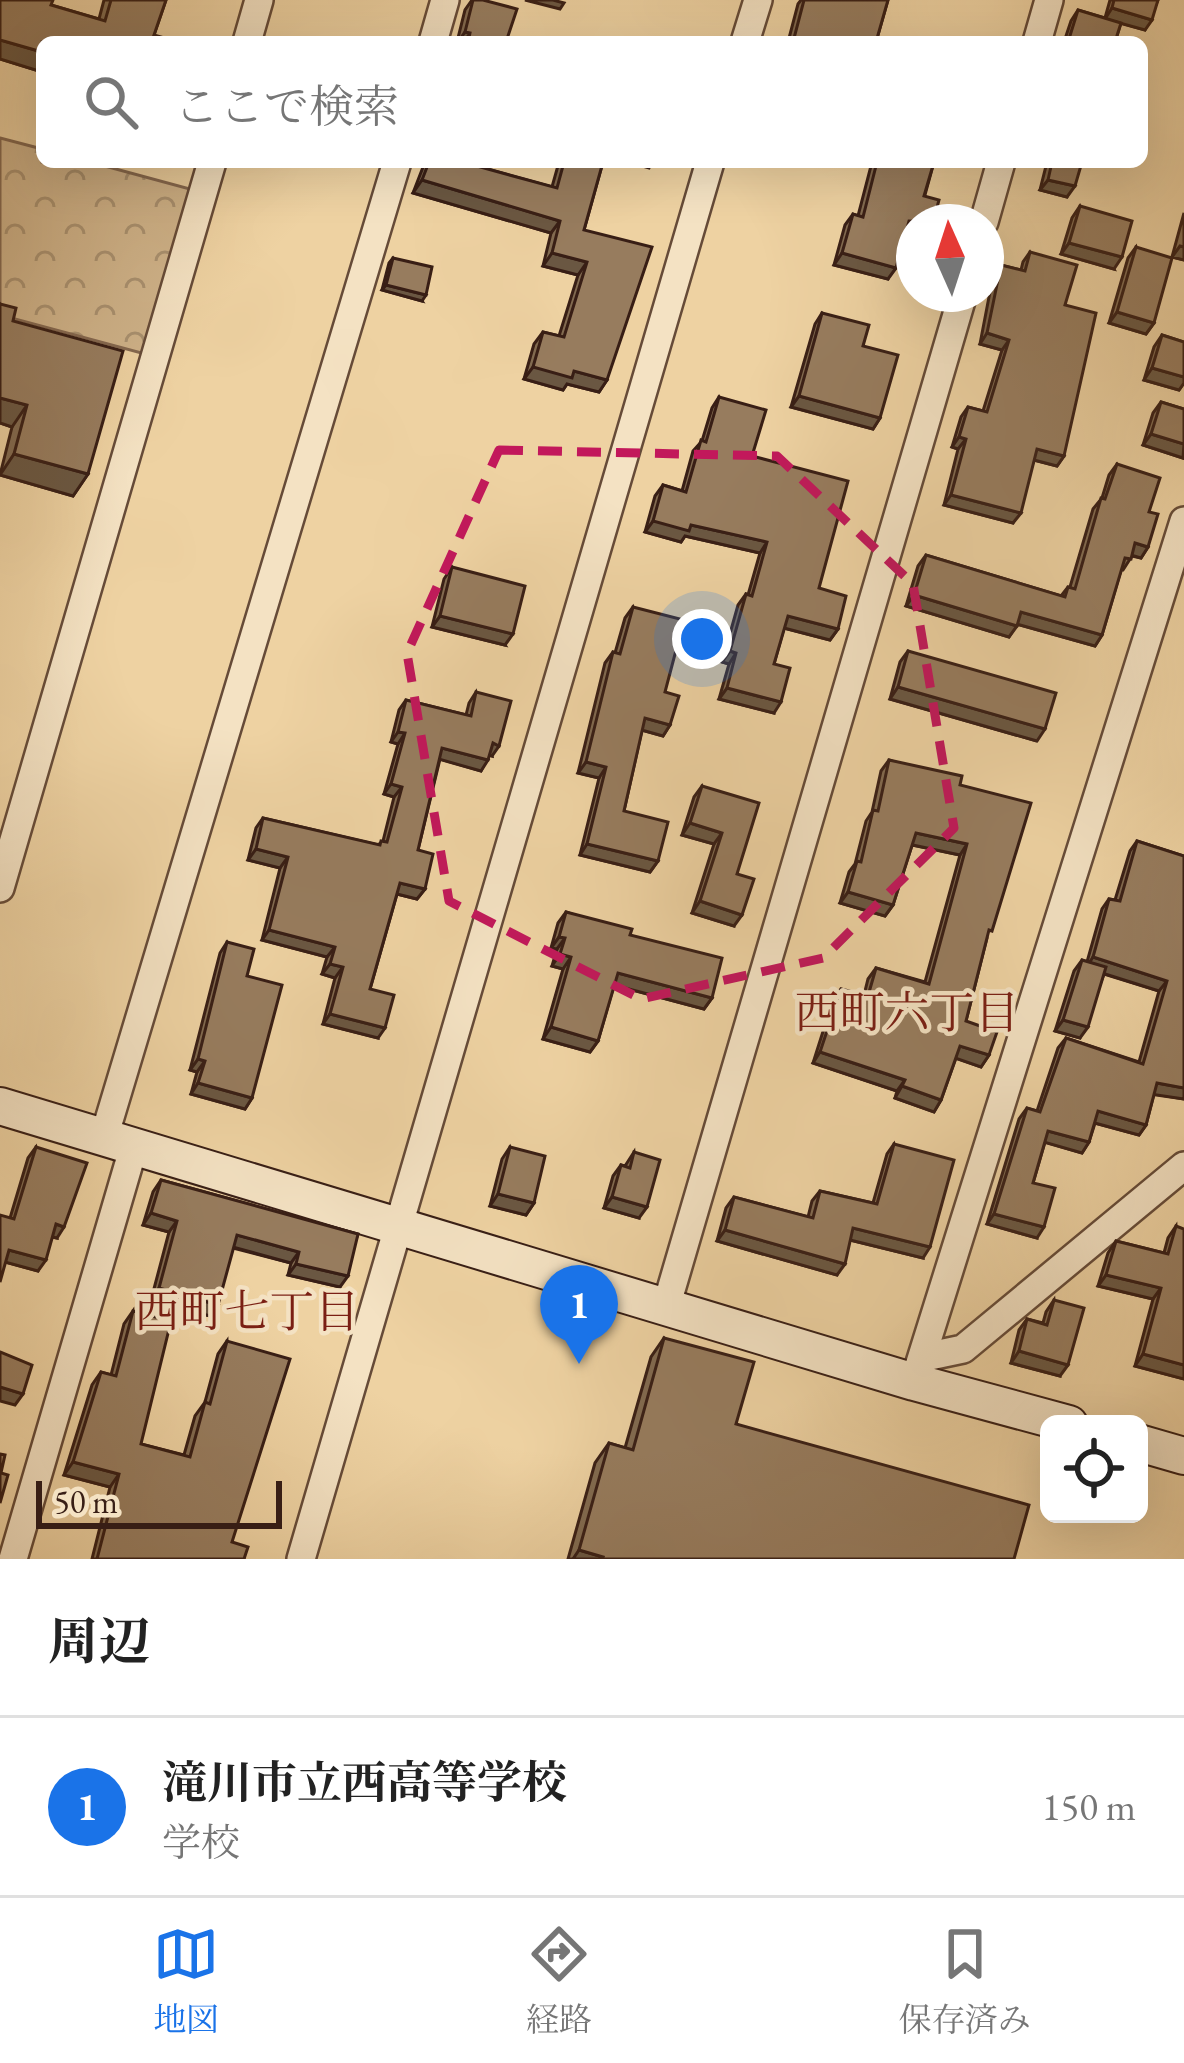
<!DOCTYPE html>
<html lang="ja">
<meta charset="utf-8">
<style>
body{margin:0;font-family:"EB Garamond","Noto Serif JP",serif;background:#f6f6f6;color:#222}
.controls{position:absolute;right:36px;bottom:36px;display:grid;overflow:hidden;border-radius:18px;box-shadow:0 12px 48px #0002}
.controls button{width:108px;height:108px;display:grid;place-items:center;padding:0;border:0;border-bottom:3px solid #e0e0e0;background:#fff;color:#222;font:60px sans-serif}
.compass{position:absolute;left:896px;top:204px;width:108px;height:108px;border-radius:50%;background:#fff;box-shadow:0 12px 48px #0002;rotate:357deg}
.scale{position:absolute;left:36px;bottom:30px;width:246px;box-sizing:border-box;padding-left:12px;border:6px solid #381e15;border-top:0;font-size:33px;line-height:42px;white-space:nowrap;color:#381e15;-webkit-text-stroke:9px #f4e2c3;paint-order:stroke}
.you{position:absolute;left:702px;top:639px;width:42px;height:42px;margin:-30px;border:9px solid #fff;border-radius:50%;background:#1a73e8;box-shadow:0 0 0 18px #1a73e833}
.badge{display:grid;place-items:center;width:78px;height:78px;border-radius:50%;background:#1a73e8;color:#fff;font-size:39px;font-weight:700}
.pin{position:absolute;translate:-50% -99px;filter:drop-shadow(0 3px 6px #0008)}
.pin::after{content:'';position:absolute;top:63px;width:42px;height:36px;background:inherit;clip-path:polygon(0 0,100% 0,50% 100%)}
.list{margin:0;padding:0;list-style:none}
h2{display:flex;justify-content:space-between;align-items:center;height:156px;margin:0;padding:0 48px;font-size:51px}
h2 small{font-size:39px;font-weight:400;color:#767676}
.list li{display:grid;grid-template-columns:78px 1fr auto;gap:36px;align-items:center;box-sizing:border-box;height:180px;padding:0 48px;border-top:3px solid #e0e0e0}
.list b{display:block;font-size:45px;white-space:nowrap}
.list p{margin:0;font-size:39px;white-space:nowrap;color:#767676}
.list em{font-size:39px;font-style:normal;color:#767676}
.icon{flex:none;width:66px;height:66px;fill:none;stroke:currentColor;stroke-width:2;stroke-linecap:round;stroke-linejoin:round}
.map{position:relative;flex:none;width:1184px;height:1559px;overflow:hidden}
.search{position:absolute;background:#fff;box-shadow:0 12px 48px #0002;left:36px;right:36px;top:36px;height:132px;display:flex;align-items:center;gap:30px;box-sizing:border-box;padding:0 42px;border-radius:18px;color:#767676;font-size:45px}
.sheet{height:336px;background:#fff}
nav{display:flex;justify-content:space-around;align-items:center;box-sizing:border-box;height:168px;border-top:3px solid #e0e0e0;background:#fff;font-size:33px;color:#767676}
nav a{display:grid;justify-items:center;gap:6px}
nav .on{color:#1a73e8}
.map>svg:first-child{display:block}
.park{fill:url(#park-crowns);stroke:#846850;stroke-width:3}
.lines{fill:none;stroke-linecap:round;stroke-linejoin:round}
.street-casing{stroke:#664b38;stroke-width:32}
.secondary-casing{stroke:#381e15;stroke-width:40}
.street{stroke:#f4e2c3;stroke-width:27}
.secondary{stroke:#f4e2c3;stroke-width:36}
.wall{fill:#826b51;stroke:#381e15;stroke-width:3}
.shaded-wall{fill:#6a5742;stroke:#381e15;stroke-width:3}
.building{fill:#977c5e;stroke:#381e15;stroke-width:3}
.marked{fill:none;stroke:#c2185b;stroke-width:9;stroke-dasharray:24 15;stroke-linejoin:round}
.labels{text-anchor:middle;stroke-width:9;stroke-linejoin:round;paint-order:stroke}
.neighbourhood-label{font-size:45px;fill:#7a1f14;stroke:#f4e2c3}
</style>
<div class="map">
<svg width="1184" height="1559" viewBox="0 0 1184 1559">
<defs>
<pattern id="park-crowns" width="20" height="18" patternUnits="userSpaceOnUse" patternTransform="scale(3)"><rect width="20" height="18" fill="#cfb38a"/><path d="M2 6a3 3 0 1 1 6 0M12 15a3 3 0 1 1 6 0" fill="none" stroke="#a99170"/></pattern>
</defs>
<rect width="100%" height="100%" fill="#eed2a2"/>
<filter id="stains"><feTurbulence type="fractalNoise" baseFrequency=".00167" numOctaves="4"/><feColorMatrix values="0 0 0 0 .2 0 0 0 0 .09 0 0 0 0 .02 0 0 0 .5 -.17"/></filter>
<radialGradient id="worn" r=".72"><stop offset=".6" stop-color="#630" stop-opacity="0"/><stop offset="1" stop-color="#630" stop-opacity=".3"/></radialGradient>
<path class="park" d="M0,138L42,149V162H90L190,189L145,354L0,315Z"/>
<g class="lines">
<g class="street-casing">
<g id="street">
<path d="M247,42L259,0"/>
<path d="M433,42L445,0"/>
<path d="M745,42L758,0"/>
<path d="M1037,42L1049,0"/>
<path d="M984,222L1001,162"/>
<path d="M0,888L212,162"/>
<path d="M104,1137L397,162"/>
<path d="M666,1307L963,294"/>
<path d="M925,1357L963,1349L1184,1166"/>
<path d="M914,1382L1184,521"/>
<path d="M13,1559L134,1146"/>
<path d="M301,1559L710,162"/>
</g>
</g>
<g class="secondary-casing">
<g id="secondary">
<path d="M0,1106L914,1382L1069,1424"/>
<path d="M1139,1443L1184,1456"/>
</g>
</g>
<use href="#street" class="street"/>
<use href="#secondary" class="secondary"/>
</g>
<g class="wall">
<path d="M104,0H166L154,35L42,42V72L0,59L51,5L99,19Z"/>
<path d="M472,0H473L506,42H457L465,10Z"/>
<path d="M801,0H888L876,42H788L798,4Z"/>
<path d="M1110,0H1158L1145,30L1121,23L1115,42H1064L1071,21L1078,10L1105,18Z"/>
<path d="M425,162H474L473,165L552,187L559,162H603L584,230L607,380L599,392L567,384L563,390L524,379L534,344L543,332L559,336L578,275L543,266L551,233L413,193Z"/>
<path d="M872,162H934L914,235L906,233L888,279L834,265L845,225L853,214L858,216Z"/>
<path d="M1047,162H1082L1067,197L1040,190Z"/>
<path d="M1080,206L1114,269L1061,254L1072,218Z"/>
<path d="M1184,213V260L1172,257Z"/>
<path d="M1136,247L1154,323L1146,334L1109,323L1128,258Z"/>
<path d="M1030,252L1065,305L1064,456L1057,466L1034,460L1013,523L944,505L958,449L952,447L961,417L968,407L983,411L1002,350L980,344L993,276L1001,265L1021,270L1023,262Z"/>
<path d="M393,258L422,301L382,290L389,263Z"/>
<path d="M0,304L13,321L88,474L73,496L0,475L12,427L0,423Z"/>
<path d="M822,313L863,346L880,418L873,429L791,407L815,324Z"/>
<path d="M1162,335L1184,342V383L1179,390L1144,380L1154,347Z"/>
<path d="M719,397L752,456L838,629L830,640L784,628L774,664V713L719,699L729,664L722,662L738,605L746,594L748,595L760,553L685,536L681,542L645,532L655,496L663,485L682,491L693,451L702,441L712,408Z"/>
<path d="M1161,402L1184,409L1183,458L1143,445L1153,413Z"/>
<path d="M1117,464L1149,512L1148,547L1141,558L1132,556L1123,570H1121L1102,635L1095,646L1017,624L1009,637L906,606L918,566L926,555L1061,596L1068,587H1070L1093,509L1102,498L1109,475Z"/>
<path d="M452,567L505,645L432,627L444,579Z"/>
<path d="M633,607L665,692L670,725L663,736L642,730L624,811L658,861L650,872L580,855L599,778L578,773L605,663L613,652L615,653L625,618Z"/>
<path d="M908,651L1037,741L890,699L900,662Z"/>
<path d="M476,692L492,756L489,755L481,771L440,759L418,850L425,889L417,899L397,894L370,989L378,1038L323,1024L335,978L322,974L327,957L262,940L280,868L248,860L256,828L263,818L378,845L383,841L394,797L384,794L398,744L391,742L399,710L406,700L466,715L469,703Z"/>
<path d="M889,760L960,785L987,938L966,1021L989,1055L981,1067L956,1058L941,1100L934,1112L895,1098L897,1091L813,1063L833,1000L841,989L864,995L868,979L876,968L925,982L960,855L912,845L893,905L885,916L840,903L849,872L855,864L866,821L872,812L881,771Z"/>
<path d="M702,786L737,874L734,926L692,913L714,844L682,835L694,797Z"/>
<path d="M1137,841L1184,856V1099L1154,1094L1146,1125L1139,1135L1095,1123L1089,1142L1082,1153L1045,1142L1033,1183L1037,1238L987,1224L1019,1119L1027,1108L1037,1111L1058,1048L1066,1038L1139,1062L1159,991L1104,974L1080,1038L1055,1031L1074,971L1082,960L1087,962L1102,909L1109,899L1115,900L1130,851Z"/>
<path d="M566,912L630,935L712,998L704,1009L614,985L598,1041L590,1052L543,1039L563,969L552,966L557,949L551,948L558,923Z"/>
<path d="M227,942L247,976L252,1098L245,1109L191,1094L197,1072L190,1070L220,953Z"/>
<path d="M894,1144L923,1258L850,1240L837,1275L717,1241L726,1208L734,1197L808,1217L812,1201L820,1191L873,1203L887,1154Z"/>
<path d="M36,1147L57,1238L52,1237L38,1271L5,1262L10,1218L28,1158Z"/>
<path d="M510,1147L534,1203L526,1215L490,1206L502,1159Z"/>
<path d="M634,1152L639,1218L604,1208L613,1176L621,1165L625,1166Z"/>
<path d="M161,1180L358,1234L340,1287L288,1275L291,1263L233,1248L210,1316L151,1300L169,1232L143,1225L153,1192Z"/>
<path d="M1176,1226L1184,1379L1135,1366L1153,1299L1098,1286L1108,1253L1116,1241L1164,1253L1168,1238Z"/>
<path d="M1054,1300L1060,1376L1011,1363L1019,1330L1027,1319L1043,1323L1046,1312Z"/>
<path d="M133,1311L141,1444L184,1455L195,1416L205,1402L218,1354L227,1341L232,1542L244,1559H92L110,1487L64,1475L92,1385L101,1372L111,1375L124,1324Z"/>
<path d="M664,1338L736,1424L1014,1559H568L595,1463L609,1443L625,1448L651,1357Z"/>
</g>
<g class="shaded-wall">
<path d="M525,0H553L564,3L560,9Z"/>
<path d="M1112,8L1152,20L1145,30L1105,19Z"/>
<path d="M465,32L470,33L464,42H458Z"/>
<path d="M0,40L42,52V72L0,59Z"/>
<path d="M629,162H652L649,168Z"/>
<path d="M422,180L560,221L551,233L413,193Z"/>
<path d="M1048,180L1075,186L1067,197L1040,190Z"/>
<path d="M909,221L914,222V235L901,232Z"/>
<path d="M1069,243L1122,257L1114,269L1061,254Z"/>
<path d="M1180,246L1184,247V260L1172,257Z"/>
<path d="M552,253L587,262L578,275L543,266Z"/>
<path d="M842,253L896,268L888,279L834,265Z"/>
<path d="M386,285L426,295L422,301L382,290Z"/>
<path d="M1117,312L1154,323L1146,334L1109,323Z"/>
<path d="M987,333L1009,340L1002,350L980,344Z"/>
<path d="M533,367L574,371L607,380L599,392L567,384L563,390L524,379Z"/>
<path d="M1152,368L1184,377V383L1179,390L1144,380Z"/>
<path d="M799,396L880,418L873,429L791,407Z"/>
<path d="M0,398L27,405L12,427L0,423Z"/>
<path d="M1151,434L1184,444L1183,458L1143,445Z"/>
<path d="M959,437L966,439L958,449L952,447Z"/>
<path d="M1037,449L1064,456L1057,466L1030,459Z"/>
<path d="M14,454L88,474L73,496L0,475Z"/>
<path d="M951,495L1021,513L1013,523L944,505Z"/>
<path d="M653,521L691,525L767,542L760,553L685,536L681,542L645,532Z"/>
<path d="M1135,543L1148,547L1141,558L1127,554Z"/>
<path d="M914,595L1017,626L1009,637L906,606Z"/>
<path d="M1021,612L1102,635L1095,646L1013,623Z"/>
<path d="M440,616L513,634L505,645L432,627Z"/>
<path d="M788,616L838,629L830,640L780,627Z"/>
<path d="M730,651L736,653L729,664L722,662Z"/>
<path d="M898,687L1045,729L1037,741L890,699Z"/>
<path d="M727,688L781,702L774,713L719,699Z"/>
<path d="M645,718L670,725L663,736L638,729Z"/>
<path d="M398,732L405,733L398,744L391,742Z"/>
<path d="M493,743L499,746L492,756L485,754Z"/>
<path d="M442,748L488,760L481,771L435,758Z"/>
<path d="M586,762L606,767L599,778L578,773Z"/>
<path d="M391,784L402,787L394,797L384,794Z"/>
<path d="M690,823L722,833L714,844L682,835Z"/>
<path d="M916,833L967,844L960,855L908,844Z"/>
<path d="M587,844L658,861L650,872L580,855Z"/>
<path d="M256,849L288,857L280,868L248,860Z"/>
<path d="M400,883L425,889L417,899L393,893Z"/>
<path d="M848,892L893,905L885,916L840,903Z"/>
<path d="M700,901L742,915L734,926L692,913Z"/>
<path d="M269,930L335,947L327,957L262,940Z"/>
<path d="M559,937L565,938L557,949L551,948Z"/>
<path d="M560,954L571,957L563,969L552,966Z"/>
<path d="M1093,957L1167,981L1159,991L1086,968Z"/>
<path d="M330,964L343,967L335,978L322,974Z"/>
<path d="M618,973L712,998L704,1009L610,984Z"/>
<path d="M330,1014L385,1028L378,1038L323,1024Z"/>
<path d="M1063,1020L1088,1027L1080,1038L1055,1031Z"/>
<path d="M551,1027L598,1041L590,1052L543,1039Z"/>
<path d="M960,1046L989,1055L981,1067L952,1057Z"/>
<path d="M820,1052L905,1080L897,1091L813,1063Z"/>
<path d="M198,1059L205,1061L197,1072L190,1070Z"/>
<path d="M198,1083L252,1098L245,1109L191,1094Z"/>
<path d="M1157,1083L1184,1088V1099L1150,1094Z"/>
<path d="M902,1086L941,1100L934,1112L895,1098Z"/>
<path d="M1098,1111L1146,1125L1139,1135L1091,1122Z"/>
<path d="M1048,1131L1089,1142L1082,1153L1040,1141Z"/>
<path d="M498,1194L534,1203L526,1215L490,1206Z"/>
<path d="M612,1197L647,1207L639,1218L604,1208Z"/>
<path d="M151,1213L177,1221L169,1232L143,1225Z"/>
<path d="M994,1214L1044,1227L1037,1238L987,1224Z"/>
<path d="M56,1224L64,1227L57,1238L48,1236Z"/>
<path d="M853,1228L930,1247L923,1258L846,1239Z"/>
<path d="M725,1230L845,1264L837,1275L717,1241Z"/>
<path d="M237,1235L299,1252L291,1263L229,1246Z"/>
<path d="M9,1250L46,1260L38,1271L1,1261Z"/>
<path d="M296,1264L348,1276L340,1287L288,1275Z"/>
<path d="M1106,1275L1161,1288L1153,1299L1098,1286Z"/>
<path d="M159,1288L218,1305L210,1316L151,1300Z"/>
<path d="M1019,1351L1068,1365L1060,1376L1011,1363Z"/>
<path d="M1143,1354L1184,1365V1379L1135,1366Z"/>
<path d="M0,1387L23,1394L15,1405L0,1401Z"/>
<path d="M73,1462L119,1474L110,1487L64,1475Z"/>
<path d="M579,1550L603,1557L602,1559H573Z"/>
</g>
<g class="building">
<path d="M0,0H53L51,5L105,21L111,0H166L154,35L178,42H42V52L0,40Z"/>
<path d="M473,0H483L517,9L506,42H468L470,33L465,32Z"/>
<path d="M804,0H888L876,42H793Z"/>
<path d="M1114,0H1158L1152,20L1112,8Z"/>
<path d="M1078,10L1121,23L1115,42H1068Z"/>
<path d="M429,162H474L473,165L557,188L564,162H603L584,230L652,247L607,380L574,371L572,378L533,367L543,332L564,337L587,262L552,253L560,221L422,180Z"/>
<path d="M877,162H934L924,196L939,200L933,222L909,221L896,268L842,253L853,214L863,217Z"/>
<path d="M1052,162H1082L1075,186L1048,180Z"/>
<path d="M1080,206L1132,221L1122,257L1069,243Z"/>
<path d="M1136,247L1172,258L1154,323L1117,312Z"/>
<path d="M1030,252L1077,265L1065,305L1096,313L1064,456L1037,449L1021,513L951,495L966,439L959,437L968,407L987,412L1009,340L987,333L1001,265L1025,271Z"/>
<path d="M393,258L432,267L426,295L386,285Z"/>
<path d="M0,304L16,308L13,321L123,351L88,474L14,454L27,405L0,398Z"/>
<path d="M822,313L869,325L863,346L898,355L880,418L799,396Z"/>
<path d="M1162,335L1184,342V377L1152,368Z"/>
<path d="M719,397L766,410L752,456L848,481L819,588L846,596L838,629L788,616L774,664L790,668L781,702L727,688L736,653L730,651L746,594L752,596L767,542L691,525L689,531L653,521L663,485L686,492L701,440L706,442Z"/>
<path d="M1161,402L1184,409V444L1151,434Z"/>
<path d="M1117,464L1160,478L1149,512L1158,514L1148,547L1135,543L1131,559L1125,558L1102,635L1021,612L1017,626L914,595L926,555L1065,597L1068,587L1075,589L1101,498L1105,499Z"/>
<path d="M452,567L525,586L513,634L440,616Z"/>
<path d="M633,607L684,620L665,692L679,696L670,725L645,718L624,811L668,822L658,861L587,844L606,767L586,762L613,652L620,654Z"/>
<path d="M908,651L1056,693L1045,729L898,687Z"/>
<path d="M476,692L511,701L499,746L493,743L488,760L442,748L418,850L433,854L425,889L400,883L370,989L394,995L385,1028L330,1014L343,967L330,964L335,947L269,930L288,857L256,849L263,818L380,845L381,841L387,842L402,787L391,784L405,733L398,732L406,700L471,716Z"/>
<path d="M889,760L962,776L960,785L1031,803L992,931L989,930L966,1021L997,1032L989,1055L960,1046L941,1100L902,1086L905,1080L820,1052L841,989L868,996L876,968L929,984L967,844L916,833L893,905L848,892L857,861L861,862L873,810L878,811Z"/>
<path d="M702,786L759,803L737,874L754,879L742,915L700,901L722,833L690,823Z"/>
<path d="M1137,841L1184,856V1088L1157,1083L1146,1125L1098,1111L1089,1142L1048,1131L1033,1183L1055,1188L1044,1227L994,1214L1027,1108L1040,1112L1066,1038L1143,1064L1167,981L1093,957L1109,899L1120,901Z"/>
<path d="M566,912L632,929L630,935L722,958L712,998L618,973L598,1041L551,1027L571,957L560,954L565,938L559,937Z"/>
<path d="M227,942L254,949L247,976L282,985L252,1098L198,1083L205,1061L198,1059Z"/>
<path d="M1082,960L1106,967L1088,1027L1063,1020Z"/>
<path d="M894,1144L954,1160L930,1247L853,1228L845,1264L725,1230L734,1197L813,1218L820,1191L877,1204Z"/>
<path d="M36,1147L87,1163L64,1227L56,1224L46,1260L9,1250L0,1282V1215L14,1219Z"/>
<path d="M510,1147L545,1156L534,1203L498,1194Z"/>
<path d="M634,1152L660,1160L647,1207L612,1197L621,1165L630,1168Z"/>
<path d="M161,1180L358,1234L348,1276L296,1264L299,1252L237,1235L218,1305L159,1288L177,1221L151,1213Z"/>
<path d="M1176,1226L1184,1229V1365L1143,1354L1161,1288L1106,1275L1116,1241L1168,1254Z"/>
<path d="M1054,1300L1084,1308L1068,1365L1019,1351L1027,1319L1047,1325Z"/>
<path d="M133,1311L171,1321L141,1444L190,1457L205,1402L210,1404L227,1341L290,1359L232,1542L248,1547L244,1559H97L119,1474L73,1462L101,1372L116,1376Z"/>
<path d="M664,1338L754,1362L736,1424L1029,1505L1014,1559H602L603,1557L579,1550L609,1443L633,1450Z"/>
<path d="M0,1352L32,1365L23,1394L0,1387Z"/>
<path d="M0,1454L5,1455L1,1473L8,1475L0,1503Z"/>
</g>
<path class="marked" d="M499,450L777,456L913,584L954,828L823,958L641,999L449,901L407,653Z"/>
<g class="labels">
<g class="neighbourhood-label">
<text x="907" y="1028">西町六丁目</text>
<text x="247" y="1327">西町七丁目</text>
</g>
</g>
<rect width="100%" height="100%" filter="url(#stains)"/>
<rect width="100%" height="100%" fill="url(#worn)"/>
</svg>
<div class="controls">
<button><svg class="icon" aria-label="locate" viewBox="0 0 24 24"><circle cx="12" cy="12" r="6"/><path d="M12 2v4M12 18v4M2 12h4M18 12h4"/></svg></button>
</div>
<svg class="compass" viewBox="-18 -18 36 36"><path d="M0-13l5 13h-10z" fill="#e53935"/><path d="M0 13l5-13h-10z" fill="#767676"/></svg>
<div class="scale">50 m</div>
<div class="you"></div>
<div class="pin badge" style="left:579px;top:1364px">1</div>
<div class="search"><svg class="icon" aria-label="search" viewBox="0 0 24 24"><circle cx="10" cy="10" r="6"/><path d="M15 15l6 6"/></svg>ここで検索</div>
</div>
<section class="sheet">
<h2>周辺<small></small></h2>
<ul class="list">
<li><span class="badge">1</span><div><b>滝川市立西高等学校</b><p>学校</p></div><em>150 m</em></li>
</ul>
</section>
<nav>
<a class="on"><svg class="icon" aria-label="map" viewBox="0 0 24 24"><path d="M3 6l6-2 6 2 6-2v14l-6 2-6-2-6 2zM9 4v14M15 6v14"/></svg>地図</a>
<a><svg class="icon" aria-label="directions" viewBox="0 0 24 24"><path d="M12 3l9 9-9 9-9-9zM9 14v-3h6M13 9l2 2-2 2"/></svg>経路</a>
<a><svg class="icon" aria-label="saved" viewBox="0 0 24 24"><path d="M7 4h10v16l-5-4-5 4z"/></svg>保存済み</a>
</nav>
